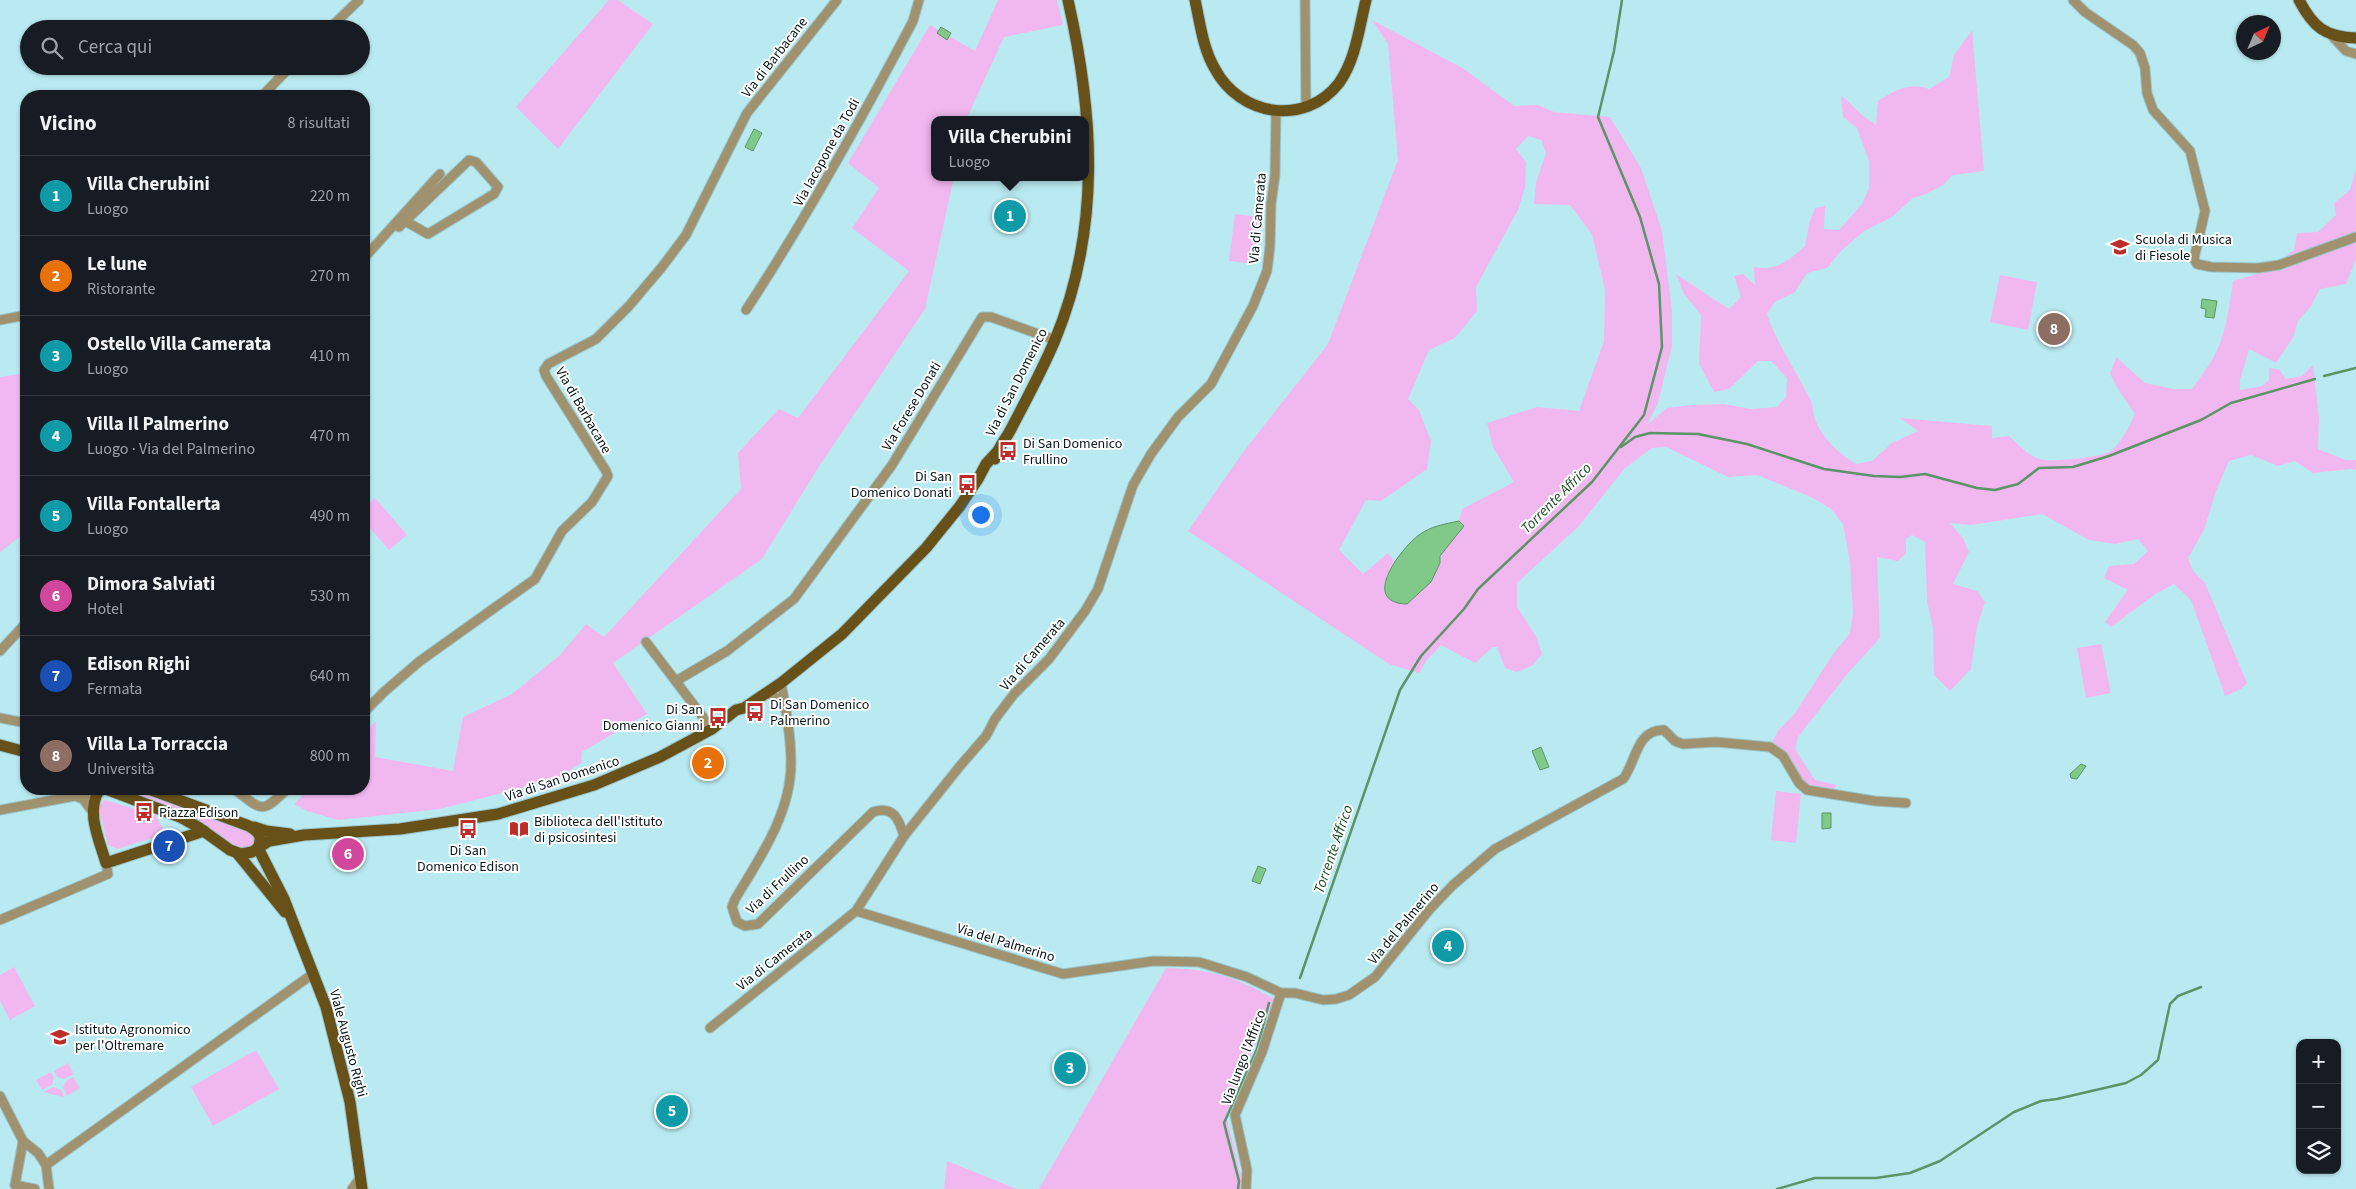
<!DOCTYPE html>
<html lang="it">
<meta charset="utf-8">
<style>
body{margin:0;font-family:"Source Sans 3",sans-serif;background:#20242c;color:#f1f3f6}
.controls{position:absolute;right:15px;bottom:15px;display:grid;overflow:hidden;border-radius:10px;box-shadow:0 1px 4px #0004}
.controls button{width:45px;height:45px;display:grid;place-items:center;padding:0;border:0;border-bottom:1px solid #363941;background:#171b24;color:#f1f3f6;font:25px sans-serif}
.compass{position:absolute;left:2236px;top:15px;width:45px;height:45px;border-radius:50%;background:#171b24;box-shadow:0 1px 4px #0004;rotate:44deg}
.you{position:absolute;left:980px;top:514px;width:18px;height:18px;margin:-12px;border:4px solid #fff;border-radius:50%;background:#1a73e8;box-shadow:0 0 0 8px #1a73e833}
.badge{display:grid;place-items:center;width:32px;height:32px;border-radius:50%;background:#da9a9a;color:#fff;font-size:16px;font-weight:700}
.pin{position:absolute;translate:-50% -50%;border:2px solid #fff;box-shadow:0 1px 5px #0006}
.popup{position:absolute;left:931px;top:116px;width:158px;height:65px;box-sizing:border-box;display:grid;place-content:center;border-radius:10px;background:#171b24;filter:drop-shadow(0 1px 4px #0005);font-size:16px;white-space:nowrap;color:#9ea1a6}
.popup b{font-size:19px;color:#f1f3f6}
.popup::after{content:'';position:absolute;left:50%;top:100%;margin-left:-10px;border:10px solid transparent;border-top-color:#171b24}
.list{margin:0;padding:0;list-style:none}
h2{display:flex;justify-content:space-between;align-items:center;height:65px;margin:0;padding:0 20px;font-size:21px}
h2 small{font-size:16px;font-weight:400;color:#9ea1a6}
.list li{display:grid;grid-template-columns:32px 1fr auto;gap:15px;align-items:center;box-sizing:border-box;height:80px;padding:0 20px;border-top:1px solid #363941}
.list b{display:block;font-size:19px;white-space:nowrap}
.list p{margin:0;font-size:16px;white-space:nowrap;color:#9ea1a6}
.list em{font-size:16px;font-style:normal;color:#9ea1a6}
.icon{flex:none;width:28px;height:28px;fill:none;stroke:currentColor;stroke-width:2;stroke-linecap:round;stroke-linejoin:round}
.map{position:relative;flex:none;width:2356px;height:1189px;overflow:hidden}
.search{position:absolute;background:#171b24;box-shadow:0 1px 4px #0004;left:20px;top:20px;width:350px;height:55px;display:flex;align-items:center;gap:12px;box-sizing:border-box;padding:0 18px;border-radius:28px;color:#9ea1a6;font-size:19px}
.panel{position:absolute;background:#171b24;box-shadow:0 1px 4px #0004;left:20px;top:90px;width:350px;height:705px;border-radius:20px}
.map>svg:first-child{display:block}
.green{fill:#f1b8f0;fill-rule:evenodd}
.water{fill:#81c989;stroke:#5c9367}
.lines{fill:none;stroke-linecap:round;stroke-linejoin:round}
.stream{stroke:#5c9367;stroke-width:2.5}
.minor-casing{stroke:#99c4ca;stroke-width:11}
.major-casing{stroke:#99c4ca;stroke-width:13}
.minor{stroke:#a1926f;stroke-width:9}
.major{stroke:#675118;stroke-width:11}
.labels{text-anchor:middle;stroke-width:4;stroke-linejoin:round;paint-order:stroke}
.street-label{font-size:14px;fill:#051619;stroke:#fff}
.poi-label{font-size:14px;fill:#051619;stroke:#fff;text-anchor:start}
.water-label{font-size:15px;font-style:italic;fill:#1b4e25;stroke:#fff}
</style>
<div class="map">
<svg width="2356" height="1189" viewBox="0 0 2356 1189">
<rect width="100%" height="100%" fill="#baeaf1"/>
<g class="green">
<path d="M609,0H618L653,24L558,149L516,107Z"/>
<path d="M998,0H1057L1063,25L1004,37L966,120H935V177H954L925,309L818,468L762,559L613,663L647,714L582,752L581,763L557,779L440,809L338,820L307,811L294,804L309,789H364V733L376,721L375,757L453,771L463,717L512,694L560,655L586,624L604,637L741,489L738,453L779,409L798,418L909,271L852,228L879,188L848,163L930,25L975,51Z"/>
<path d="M1372,20L1464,69L1514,106L1538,105L1554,112L1610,117L1641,168L1662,231L1672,310V346L1658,403L1647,425L1667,408L1691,405L1724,404L1751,409L1777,407L1786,397L1787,378L1771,361H1758L1729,389L1714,392L1699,364L1701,315L1684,294L1676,274L1729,309L1741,297L1734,276L1743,274L1755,285L1754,267C1777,271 1788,261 1805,246L1809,224L1815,208L1825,206L1824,229L1839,230L1862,204L1869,188V161L1857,128L1843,117L1841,95L1862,115L1876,125L1878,101C1895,90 1910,82 1929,89L1949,77L1954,55L1972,30L1984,171L1953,175L1943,185L1926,194L1913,198L1892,217L1864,231L1840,252L1827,268L1807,273L1795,292L1775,302L1767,314C1777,344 1795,369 1809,397C1813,403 1813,412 1815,419C1821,437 1840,455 1856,464L1872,461L1892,443L1918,431L1900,418L1992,426V438L2009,436C2018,444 2028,456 2040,459C2050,463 2100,457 2109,452C2121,445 2129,426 2135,414L2118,389L2110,374L2116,357L2145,383L2173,389H2192C2199,379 2206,370 2212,360C2226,336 2229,308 2233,281L2267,271L2294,250L2297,233L2318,232L2336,215L2334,203L2350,190L2356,169V259L2346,284L2320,289L2311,306L2298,321L2293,338L2276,363L2249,349L2240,380V390L2262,386L2269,380V368L2279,369L2286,379L2302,376L2313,365L2319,418L2318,449L2346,460H2356V470L2351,469L2313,473L2295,461L2278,466L2251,455L2229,461L2216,491L2204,530L2188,558L2193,571L2205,583L2247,683L2241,689L2225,696L2191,600L2174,584L2157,593L2111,627L2105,622L2128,590L2104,578L2109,566L2134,564L2148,551L2138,539L2115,544L2089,540L2042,514L1971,525L1950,523L1963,538L1969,552L1953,584L1977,591L1985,602L1977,627L1971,669L1950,691L1934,675L1933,628L1927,601L1925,542L1912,535L1906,539V553L1898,561L1877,557L1880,638L1848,673L1798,737L1795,749L1815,780L1837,785L1829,794L1807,790L1783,756L1770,747L1778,731L1796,712L1831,657L1850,633L1853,613L1850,562L1843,524L1831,509L1811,497L1757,475L1728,477L1666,447L1652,448L1625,468L1579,526L1517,583V607L1536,636L1542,654L1533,665L1517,672L1505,668L1497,647H1493L1475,663L1441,645L1427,660L1419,673L1389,664L1188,531L1244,451L1328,344L1398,160L1388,44ZM1528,136L1541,140L1546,153L1536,183L1534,204L1570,205L1592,234L1605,290L1604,341L1579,411L1537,407L1487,423L1493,447L1514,482L1462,509L1459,521L1462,523C1461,538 1441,546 1440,563L1386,577L1394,561L1388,553L1363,574L1339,550L1366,500L1381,501L1427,469L1431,441L1419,410L1408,399L1429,350L1455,338L1477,311L1476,287L1518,210L1525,188L1526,162L1516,149Z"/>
<path d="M1235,214L1259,217L1253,264L1229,261Z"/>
<path d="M2000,275L2037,282L2028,330L1990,322Z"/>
<path d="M26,373V541L21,536L0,552V377Z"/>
<path d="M375,498L407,535L389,550L364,521V508Z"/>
<path d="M2101,644L2111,693L2086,698L2077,648Z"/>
<path d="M118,789H139L249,829L256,840L248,848L232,845Z"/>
<path d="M1776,791L1801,794L1796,843L1771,840Z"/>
<path d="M105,800L155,815L166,834L117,849L108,845L99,809L100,805Z"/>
<path d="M14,967L35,1006L10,1020L0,1001V975Z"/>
<path d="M1166,968C1209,969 1237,977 1274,999L1226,1115L1242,1180V1189H1039Z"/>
<path d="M256,1050L279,1089L213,1126L191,1087Z"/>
<path d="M68,1063L74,1074L64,1079L57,1077L54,1071Z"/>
<path d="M51,1072L54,1078L52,1085L42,1090L36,1080Z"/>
<path d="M73,1077L80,1088L67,1096L63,1088L66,1081Z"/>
<path d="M53,1087L61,1090L64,1097L43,1092Z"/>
<path d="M947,1161L1017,1189H944Z"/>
</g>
<g class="water">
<path d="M941,27L951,33L947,40L937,33Z"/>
<path d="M754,129L762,133L753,151L745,147Z"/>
<path d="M2202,299L2217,301L2214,318L2205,317L2206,309L2201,308Z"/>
<path d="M1459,521L1464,526L1440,556V563L1431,582L1407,604C1359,603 1401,548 1419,535C1431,526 1445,524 1459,521Z"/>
<path d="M1541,747L1549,767L1540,770L1532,751Z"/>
<path d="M2081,764L2086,766L2077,779L2071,778L2070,774Z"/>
<path d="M1822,813H1831V828L1822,829Z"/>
<path d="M1258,866L1266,869L1260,884L1252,881Z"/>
</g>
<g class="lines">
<g class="stream">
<path d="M2324,376L2356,368"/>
<path d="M1621,447L1635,437L1650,433L1698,434L1747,444L1824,469L1874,476L1900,477L1925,474L1977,488L1995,490L2018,484L2039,468L2073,467L2109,456L2201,420L2231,403L2315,379"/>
<path d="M1300,978L1400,690L1421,656L1464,609L1478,589L1592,482L1644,415L1662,347L1659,284L1640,217L1598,117L1614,51L1622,0"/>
<path d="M1238,1189L1239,1181L1224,1123L1257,1049L1269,1003"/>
<path d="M1777,1189L1815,1178H1876L1910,1173L1940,1161L2014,1112L2041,1101L2057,1099L2126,1083L2141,1075L2158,1060L2170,1004L2178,996L2201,987"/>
</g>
<g class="minor-casing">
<g id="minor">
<path d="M1305,0L1306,106"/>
<path d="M2073,0L2085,12L2133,45L2140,53L2145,68L2147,93L2153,110L2190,151L2205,211L2194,259L2197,264L2211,267L2258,268L2279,265L2356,237"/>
<path d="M329,29L359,0"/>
<path d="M2330,34L2346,51L2356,54"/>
<path d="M262,96L291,66"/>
<path d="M395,224L399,227L469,160L476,162L498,187L494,194L428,234L405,221"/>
<path d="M364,258L440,174"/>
<path d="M746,310C807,217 861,120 913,21L919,0"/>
<path d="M0,320L26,315"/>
<path d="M646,642L712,729"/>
<path d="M0,651L26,623"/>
<path d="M676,681L727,651L794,599L892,465L982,317H991L1055,340"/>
<path d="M781,683C786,709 791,736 791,763C791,813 760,858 735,899L732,907L737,922L745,926L758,924L873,812C893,805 899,819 904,836"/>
<path d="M768,693L775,697L785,709"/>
<path d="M364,712L385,691L420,661L535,579L562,531L592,502L608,476L606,471L546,376L544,370L548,364L596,339L629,306L662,267L686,235L747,113L837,0"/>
<path d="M0,718L26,723"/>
<path d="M85,789L90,806"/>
<path d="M234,789C262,810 261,815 287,789"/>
<path d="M0,810L75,796L83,799L92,811"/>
<path d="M856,911L1063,974L1154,961L1199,962L1247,977L1281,993H1295L1323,1000L1336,999L1349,995L1375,977L1430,909L1453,885L1495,849L1623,779C1636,763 1636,729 1664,730L1675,741L1683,744L1716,742L1770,747L1783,756L1799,783L1807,790L1875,801L1906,803"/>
<path d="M0,920L108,874L106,863"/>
<path d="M710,1028L856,911L904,836L960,766L986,736L995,719L1014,694L1049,659L1085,611L1098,589L1133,485L1151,454L1178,417L1211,384L1253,306L1267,271L1270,246L1271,204L1275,175L1276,112"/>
<path d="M0,1096L23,1141L38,1153L46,1165L49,1189"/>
<path d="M46,1165L314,973"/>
<path d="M15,1185L23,1141"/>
<path d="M15,1185L35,1189"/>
<path d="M352,1189L360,1178"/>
<path d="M1246,1189L1247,1170L1235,1115L1262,1052L1281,993"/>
</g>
</g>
<g class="major-casing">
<g id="major">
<path d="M1195,0C1200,23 1203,49 1215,69C1240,116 1305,127 1339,83C1356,59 1359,28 1366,0"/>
<path d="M2299,0C2313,27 2325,37 2356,38"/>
<path d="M995,459C998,447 1006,439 1011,429C1026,400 1042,371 1055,340C1101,229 1094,115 1068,0"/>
<path d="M0,745L26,752"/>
<path d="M100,789C85,811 99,839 106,863L204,831"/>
<path d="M106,789L180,817L198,827L230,850L241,854L252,852L269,841L304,835L400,829L498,814L594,785L660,757L712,729L736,710L744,708L781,683L842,634L926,548L960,506L978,479L986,464L997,452"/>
<path d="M149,789L249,826C259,832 263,836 258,848"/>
<path d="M254,827L266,831L290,834"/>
<path d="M258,848L284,899L326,1007L350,1102L362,1189"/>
<path d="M237,853L285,912"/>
</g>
</g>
<use href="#minor" class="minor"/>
<use href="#major" class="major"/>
</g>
<defs>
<g id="school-bare" transform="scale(1.5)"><path d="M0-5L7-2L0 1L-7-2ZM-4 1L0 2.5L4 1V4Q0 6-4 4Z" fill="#bd2e2a" stroke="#fff" stroke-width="2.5" paint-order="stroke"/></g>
<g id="bus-bare" transform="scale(1.5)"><path d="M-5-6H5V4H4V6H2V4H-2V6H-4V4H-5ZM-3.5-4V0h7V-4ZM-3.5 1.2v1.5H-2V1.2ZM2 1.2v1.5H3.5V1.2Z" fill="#bd2e2a" stroke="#fff" stroke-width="2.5" paint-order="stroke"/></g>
<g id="library-bare" transform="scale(1.5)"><path d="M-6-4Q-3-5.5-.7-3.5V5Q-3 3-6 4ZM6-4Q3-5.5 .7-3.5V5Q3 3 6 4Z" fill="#bd2e2a" stroke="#fff" stroke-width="2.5" paint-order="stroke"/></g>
</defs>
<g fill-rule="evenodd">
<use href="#school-bare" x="2120" y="247"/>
<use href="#bus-bare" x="1008" y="451"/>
<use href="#bus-bare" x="967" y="484"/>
<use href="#bus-bare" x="755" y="712"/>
<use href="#bus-bare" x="718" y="717"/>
<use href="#bus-bare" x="144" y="812"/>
<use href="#bus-bare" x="468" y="829"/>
<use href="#library-bare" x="519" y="829"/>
<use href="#school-bare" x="60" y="1037"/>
</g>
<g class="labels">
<g class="street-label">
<text transform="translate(774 57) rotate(-52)" y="5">Via di Barbacane</text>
<text transform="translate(826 152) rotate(-61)" y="5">Via Iacopone da Todi</text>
<text transform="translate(1257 218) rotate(-85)" y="5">Via di Camerata</text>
<text transform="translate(1016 382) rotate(-63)" y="5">Via di San Domenico</text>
<text transform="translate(911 406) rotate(-59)" y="5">Via Forese Donati</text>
<text transform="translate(584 410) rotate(60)" y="5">Via di Barbacane</text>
<text transform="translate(1032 654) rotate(-49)" y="5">Via di Camerata</text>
<text transform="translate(562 778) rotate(-18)" y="5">Via di San Domenico</text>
<text transform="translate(777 884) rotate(-43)" y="5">Via di Frullino</text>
<text transform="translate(1403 923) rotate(-50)" y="5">Via del Palmerino</text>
<text transform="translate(1006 942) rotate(17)" y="5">Via del Palmerino</text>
<text transform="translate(774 959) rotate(-38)" y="5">Via di Camerata</text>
<text transform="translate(349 1043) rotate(75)" y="5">Viale Augusto Righi</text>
<text transform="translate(1243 1057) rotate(-69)" y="5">Via lungo l'Affrico</text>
</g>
<g class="poi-label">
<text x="2135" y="244">Scuola di Musica<tspan x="2135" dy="16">di Fiesole</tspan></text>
<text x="1023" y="448">Di San Domenico<tspan x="1023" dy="16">Frullino</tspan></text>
<text x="952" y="481" text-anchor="end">Di San<tspan x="952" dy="16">Domenico Donati</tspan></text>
<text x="770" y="709">Di San Domenico<tspan x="770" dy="16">Palmerino</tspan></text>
<text x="703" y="714" text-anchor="end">Di San<tspan x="703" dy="16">Domenico Gianni</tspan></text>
<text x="159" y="817">Piazza Edison</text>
<text x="534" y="826">Biblioteca dell'Istituto<tspan x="534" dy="16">di psicosintesi</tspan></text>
<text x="468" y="855" text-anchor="middle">Di San<tspan x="468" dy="16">Domenico Edison</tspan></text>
<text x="75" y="1034">Istituto Agronomico<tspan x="75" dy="16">per l'Oltremare</tspan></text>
</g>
<g class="water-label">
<text transform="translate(1556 498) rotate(-45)" y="5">Torrente Affrico</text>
<text transform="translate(1333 849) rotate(-71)" y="5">Torrente Affrico</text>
</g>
</g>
</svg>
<div class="controls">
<button>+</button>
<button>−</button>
<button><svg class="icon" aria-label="layers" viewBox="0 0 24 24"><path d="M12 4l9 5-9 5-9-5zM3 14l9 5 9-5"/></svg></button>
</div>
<svg class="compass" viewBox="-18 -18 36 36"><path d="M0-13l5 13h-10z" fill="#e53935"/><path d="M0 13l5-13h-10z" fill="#9ea1a6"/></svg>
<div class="you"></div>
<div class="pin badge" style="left:1010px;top:216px;background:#0f9aa8">1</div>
<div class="popup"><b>Villa Cherubini</b>Luogo</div>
<div class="pin badge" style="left:708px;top:763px;background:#e8710a">2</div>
<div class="pin badge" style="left:1070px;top:1068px;background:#0f9aa8">3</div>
<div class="pin badge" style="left:1448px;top:946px;background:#0f9aa8">4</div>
<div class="pin badge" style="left:672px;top:1111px;background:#0f9aa8">5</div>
<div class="pin badge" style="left:348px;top:854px;background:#d1479c">6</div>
<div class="pin badge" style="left:169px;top:846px;background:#1a4fb4">7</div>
<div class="pin badge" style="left:2054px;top:329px;background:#8d6e63">8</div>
<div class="search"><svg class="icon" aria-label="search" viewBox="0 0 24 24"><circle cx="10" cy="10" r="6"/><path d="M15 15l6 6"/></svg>Cerca qui</div>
<section class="panel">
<h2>Vicino<small>8 risultati</small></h2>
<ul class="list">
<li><span class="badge" style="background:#0f9aa8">1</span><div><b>Villa Cherubini</b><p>Luogo</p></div><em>220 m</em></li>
<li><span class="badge" style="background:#e8710a">2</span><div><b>Le lune</b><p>Ristorante</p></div><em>270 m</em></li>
<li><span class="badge" style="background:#0f9aa8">3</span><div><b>Ostello Villa Camerata</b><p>Luogo</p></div><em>410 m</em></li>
<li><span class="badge" style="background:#0f9aa8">4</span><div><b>Villa Il Palmerino</b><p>Luogo · Via del Palmerino</p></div><em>470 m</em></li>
<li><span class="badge" style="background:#0f9aa8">5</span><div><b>Villa Fontallerta</b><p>Luogo</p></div><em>490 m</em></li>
<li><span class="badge" style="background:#d1479c">6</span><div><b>Dimora Salviati</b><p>Hotel</p></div><em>530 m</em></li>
<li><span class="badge" style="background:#1a4fb4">7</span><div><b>Edison Righi</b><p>Fermata</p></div><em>640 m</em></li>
<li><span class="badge" style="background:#8d6e63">8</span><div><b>Villa La Torraccia</b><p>Università</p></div><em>800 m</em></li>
</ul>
</section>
</div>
